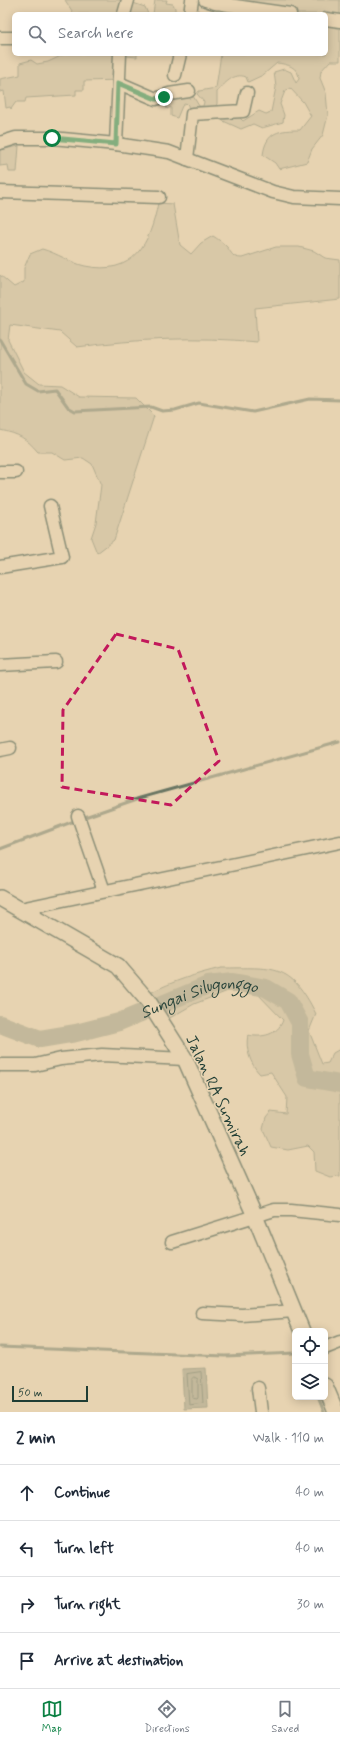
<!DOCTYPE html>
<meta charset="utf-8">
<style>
body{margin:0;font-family:Mynerve,sans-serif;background:#f6f6f7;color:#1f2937}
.controls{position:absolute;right:12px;bottom:12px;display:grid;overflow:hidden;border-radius:6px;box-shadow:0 2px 10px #0003}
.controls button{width:36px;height:36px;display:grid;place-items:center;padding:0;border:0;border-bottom:1px solid #e0e1e3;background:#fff;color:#1f2937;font:20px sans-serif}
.scale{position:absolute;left:12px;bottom:10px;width:76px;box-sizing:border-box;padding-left:4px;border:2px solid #1f3d34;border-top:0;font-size:11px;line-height:14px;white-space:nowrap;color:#1f3d34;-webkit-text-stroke:3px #e7d3b1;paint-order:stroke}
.stop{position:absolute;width:12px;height:12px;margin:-9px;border:3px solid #0b8043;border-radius:50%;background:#fff}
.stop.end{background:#0b8043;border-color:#fff;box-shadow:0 1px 4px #0008}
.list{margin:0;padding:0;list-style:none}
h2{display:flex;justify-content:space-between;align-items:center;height:52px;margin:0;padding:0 16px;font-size:17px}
h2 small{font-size:13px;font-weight:400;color:#747a83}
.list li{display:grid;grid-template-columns:26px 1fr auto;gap:12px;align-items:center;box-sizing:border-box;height:56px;padding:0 16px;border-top:1px solid #e0e1e3}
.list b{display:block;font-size:15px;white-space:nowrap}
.list em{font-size:13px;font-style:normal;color:#747a83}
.icon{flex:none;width:22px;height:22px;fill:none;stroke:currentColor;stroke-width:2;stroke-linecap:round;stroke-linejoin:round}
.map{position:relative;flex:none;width:340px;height:1412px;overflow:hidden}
.search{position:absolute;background:#fff;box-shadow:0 2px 10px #0003;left:12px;right:12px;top:12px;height:44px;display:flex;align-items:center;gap:10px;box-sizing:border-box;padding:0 14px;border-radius:6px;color:#747a83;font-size:15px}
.sheet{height:276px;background:#fff}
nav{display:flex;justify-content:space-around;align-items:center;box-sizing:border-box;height:56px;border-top:1px solid #e0e1e3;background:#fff;font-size:11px;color:#747a83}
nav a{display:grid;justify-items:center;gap:2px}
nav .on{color:#0b8043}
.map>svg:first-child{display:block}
.green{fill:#c6ba9c;stroke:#727c68}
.water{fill:#989880;stroke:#687462}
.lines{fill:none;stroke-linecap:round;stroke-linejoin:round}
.shore{stroke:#4f6152;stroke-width:1}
.stream{stroke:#687462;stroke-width:3}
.river{stroke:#989880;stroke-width:18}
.minor-casing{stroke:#1f3d34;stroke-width:15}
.major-casing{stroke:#1f3d34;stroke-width:18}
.minor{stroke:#e7d3b1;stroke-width:12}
.major{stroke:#e7d3b1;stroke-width:15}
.route{stroke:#0b8043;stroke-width:5}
.marked{fill:none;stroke:#c2185b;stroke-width:3;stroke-dasharray:8 5;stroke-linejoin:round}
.labels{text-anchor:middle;stroke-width:3.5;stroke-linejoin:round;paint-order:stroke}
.street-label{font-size:16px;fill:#1f3d34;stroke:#e7d3b1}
.water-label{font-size:17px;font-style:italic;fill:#2b463c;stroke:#e7d3b1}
</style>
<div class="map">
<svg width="340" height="1412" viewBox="0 0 340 1412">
<rect width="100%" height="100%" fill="#e7d3b1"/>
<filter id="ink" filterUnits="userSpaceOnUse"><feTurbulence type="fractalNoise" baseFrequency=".025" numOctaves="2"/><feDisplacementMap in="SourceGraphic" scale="8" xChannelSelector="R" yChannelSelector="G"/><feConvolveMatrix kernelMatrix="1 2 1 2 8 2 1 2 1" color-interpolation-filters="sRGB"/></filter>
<g filter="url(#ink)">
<g class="green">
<path d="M65,0H124L145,7L148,14H74Z"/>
<path d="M155,0H167L166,3L173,4L175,8V14H153Z"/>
<path d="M246,0H340V61H330L321,71L320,78L326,93L328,115L323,135L312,149L307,162L279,169L275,163L263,155C266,131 280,130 300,130L311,116L303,102L290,88L285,91L280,104L284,115L283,122L262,128L253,124L241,129L219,119L221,116L237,115L243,121L259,111L266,114L271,112L276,87L274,72L284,69L291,72L296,83L299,79C299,67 287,64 277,63L263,75L248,82L246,77C234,72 224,84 217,92V104L213,110L189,115L188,105L186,103L182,106L177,118L171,116V107L167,109L164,99L189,94L193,96L199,106H203L204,102L197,94L199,91L216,88L221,54H326V14H230L228,10L245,2Z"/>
<path d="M65,54H137V57L126,56L124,80L84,81V90H76V95L26,98L25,102H16L11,109L10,107L6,108L4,91L0,92V79L20,75V63L31,60L37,64L48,62Z"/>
<path d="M19,146L17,172H9L8,165L0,166V150Z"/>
<path d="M158,203L173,204L180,245L191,254L201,243L213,236C218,239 223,243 227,247C232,253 232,258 242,258L276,247H299L314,251L325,258L340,260V299L255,308L257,342C196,336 138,339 77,347L60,332L10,325L8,340L24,372L39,384L60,385L79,397L136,398L154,416L114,540L97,553L91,538L96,523L101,485L92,464L83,458L65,460L52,452H38C26,438 19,434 0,430V275L14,287L24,282V268L30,254L42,249C57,253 71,263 85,266C134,276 150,244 158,203Z"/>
<path d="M221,968C274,968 290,962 316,1014L309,1031L322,1064L328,1063L333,1053L340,1049V1176L330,1177L315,1171L314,1152L308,1146L288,1150L271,1147L263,1129L266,1118L271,1112L286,1114L287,1097L271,1072L260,1074C250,1064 245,1048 248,1035C262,1038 278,1035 283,1020L256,992L228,991L194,1004L168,1019L150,993C173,981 196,974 221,968Z"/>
</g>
<path class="water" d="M206,1368L208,1408L184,1409L182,1369Z"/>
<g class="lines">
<g class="shore">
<path d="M201,1372L203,1403L189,1405L187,1374Z"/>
<path d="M194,1377L198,1379V1398L197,1399L192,1398V1379Z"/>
</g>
<g class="stream">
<path d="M0,340L26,384L38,391L55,389L68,407L75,411L151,407L162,411L175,410L199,403L253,412L310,399L340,400"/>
<path d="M82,818L140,798L340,742"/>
<path d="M0,849L77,820"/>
<path d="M0,1347L225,1356L295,1353"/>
<path d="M318,1397L324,1412"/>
</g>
<path class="river" id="s1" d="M0,1024L40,1039L76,1033L119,1022L208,985L233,982L266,988L288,1001L300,1023V1054L307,1078L340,1084"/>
<g class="minor-casing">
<g id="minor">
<path d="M205,0C213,2 220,7 226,0"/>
<path d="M222,4L290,14"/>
<path d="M124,14L128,0"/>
<path d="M190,14L192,0"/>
<path d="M326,19L340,21"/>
<path d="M0,38H14"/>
<path d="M175,75L180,54"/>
<path d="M119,83L156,99L169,94L189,91"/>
<path d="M0,143L16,138H52L116,144L169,152L273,192L294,197L340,199"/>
<path d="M116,144L120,54"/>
<path d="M187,159L192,114L243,111L247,93"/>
<path d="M0,192L159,197"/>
<path d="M0,472H16"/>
<path d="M0,567L62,557L50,506"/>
<path d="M0,665L56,662"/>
<path d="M0,750L10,748"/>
<path d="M78,816L104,891"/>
<path d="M20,909L340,842"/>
<path d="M0,1065H35L61,1059L102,1055L185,1059"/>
<path d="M172,1242L274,1210H291L340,1215"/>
<path d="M202,1313L242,1315L294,1311"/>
<path d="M325,1348L340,1342"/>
<path d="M258,1388L261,1412"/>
</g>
</g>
<g class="major-casing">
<g id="major">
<path d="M0,898L118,966L148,1001L185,1059L255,1216L302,1331"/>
<path d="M325,1386L336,1412"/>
</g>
</g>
<use href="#minor" class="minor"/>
<use href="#major" class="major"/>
</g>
</g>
<g class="lines" filter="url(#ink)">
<path class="route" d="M52,138L116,144L118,83L156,99L164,97"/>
</g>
<path d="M0 0H340V1412H0ZM116,634L178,649L219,761L171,805L62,787L63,710Z" fill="#e7d3b1" fill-opacity=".55" fill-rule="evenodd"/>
<path class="marked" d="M116,634L178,649L219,761L171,805L62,787L63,710Z"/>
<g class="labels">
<g class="street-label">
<text transform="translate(219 1095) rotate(65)" y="6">Jalan RA Sumirah</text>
</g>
<g class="water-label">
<text dy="6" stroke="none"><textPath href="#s1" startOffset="209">Sungai Silugonggo</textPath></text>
</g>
</g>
</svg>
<div class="controls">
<button><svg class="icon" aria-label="locate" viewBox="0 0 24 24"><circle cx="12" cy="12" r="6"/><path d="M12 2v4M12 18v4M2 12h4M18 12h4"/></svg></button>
<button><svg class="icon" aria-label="layers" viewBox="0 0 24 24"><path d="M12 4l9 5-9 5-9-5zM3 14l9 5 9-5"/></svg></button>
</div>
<div class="scale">50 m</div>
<div class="stop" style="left:52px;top:138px"></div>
<div class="stop end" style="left:164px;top:97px"></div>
<div class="search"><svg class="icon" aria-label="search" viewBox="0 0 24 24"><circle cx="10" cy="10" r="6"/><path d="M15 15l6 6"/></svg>Search here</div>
</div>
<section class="sheet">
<h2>2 min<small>Walk · 110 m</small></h2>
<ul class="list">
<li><svg class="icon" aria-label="ahead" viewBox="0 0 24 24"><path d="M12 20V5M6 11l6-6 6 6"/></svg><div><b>Continue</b></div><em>40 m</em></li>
<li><svg class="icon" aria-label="left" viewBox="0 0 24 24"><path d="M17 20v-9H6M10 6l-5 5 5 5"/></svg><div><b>Turn left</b></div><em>40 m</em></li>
<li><svg class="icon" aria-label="right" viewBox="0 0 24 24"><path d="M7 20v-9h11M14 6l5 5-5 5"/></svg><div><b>Turn right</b></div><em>30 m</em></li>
<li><svg class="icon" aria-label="arrive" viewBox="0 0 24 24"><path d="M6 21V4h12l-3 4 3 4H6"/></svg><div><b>Arrive at destination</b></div></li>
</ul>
</section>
<nav>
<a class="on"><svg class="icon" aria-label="map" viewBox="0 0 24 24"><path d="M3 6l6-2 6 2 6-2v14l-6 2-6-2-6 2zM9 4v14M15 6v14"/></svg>Map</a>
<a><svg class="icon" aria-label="directions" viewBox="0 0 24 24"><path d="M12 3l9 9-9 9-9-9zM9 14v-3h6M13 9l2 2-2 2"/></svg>Directions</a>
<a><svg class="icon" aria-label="saved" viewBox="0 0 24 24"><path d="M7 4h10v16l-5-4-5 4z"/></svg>Saved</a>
</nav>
